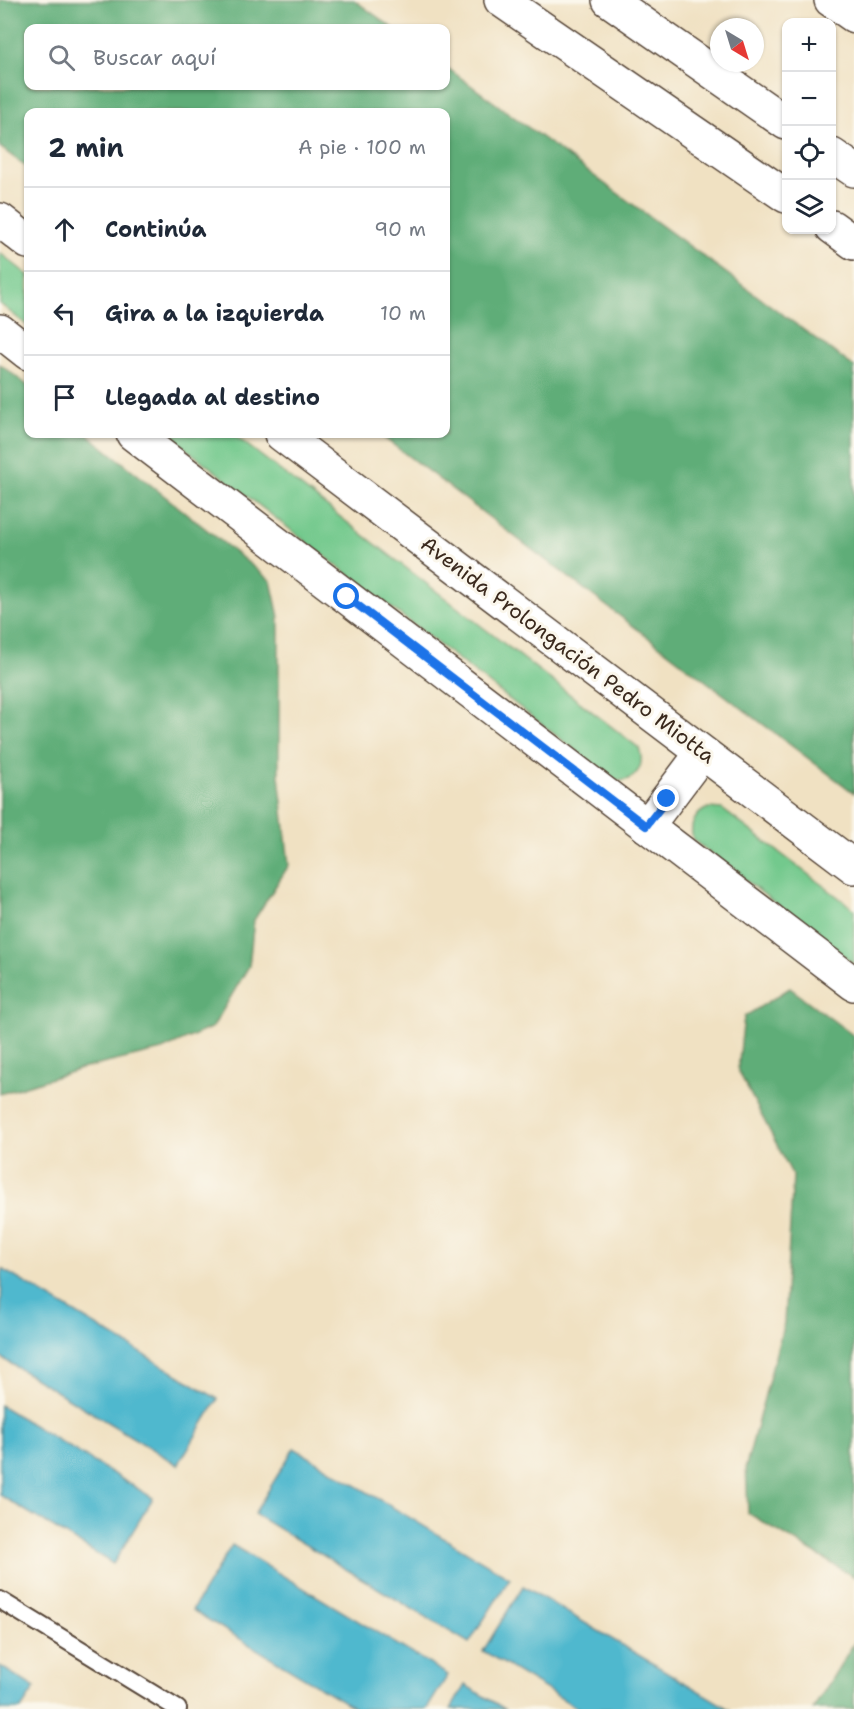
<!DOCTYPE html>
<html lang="es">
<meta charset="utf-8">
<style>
body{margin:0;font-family:"Shantell Sans",sans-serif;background:#f2f2f3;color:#1f2937}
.controls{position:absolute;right:18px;top:18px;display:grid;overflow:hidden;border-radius:12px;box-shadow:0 2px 4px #0004}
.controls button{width:54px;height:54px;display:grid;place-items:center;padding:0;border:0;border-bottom:2px solid #e0e1e3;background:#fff;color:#1f2937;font:30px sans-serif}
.compass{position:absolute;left:710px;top:18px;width:54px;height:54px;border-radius:50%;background:#fff;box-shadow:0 2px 4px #0004;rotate:142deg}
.stop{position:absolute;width:18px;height:18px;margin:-14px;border:4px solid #1a73e8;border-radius:50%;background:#fff}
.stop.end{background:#1a73e8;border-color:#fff;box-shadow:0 2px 6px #0008}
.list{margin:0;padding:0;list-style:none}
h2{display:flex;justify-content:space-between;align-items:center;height:78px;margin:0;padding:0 24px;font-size:26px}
h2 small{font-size:20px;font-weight:400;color:#747a83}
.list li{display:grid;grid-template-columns:39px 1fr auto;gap:18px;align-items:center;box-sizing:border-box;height:84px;padding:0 24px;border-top:2px solid #e0e1e3}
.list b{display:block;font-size:22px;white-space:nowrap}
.list em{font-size:20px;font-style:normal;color:#747a83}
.icon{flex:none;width:33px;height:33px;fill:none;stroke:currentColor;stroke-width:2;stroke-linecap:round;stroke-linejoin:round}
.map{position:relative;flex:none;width:854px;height:1709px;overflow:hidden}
.search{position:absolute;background:#fff;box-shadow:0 2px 4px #0004;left:24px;top:24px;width:426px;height:66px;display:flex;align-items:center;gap:15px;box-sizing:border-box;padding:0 21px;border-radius:12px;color:#747a83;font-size:22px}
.panel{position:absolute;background:#fff;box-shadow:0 2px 4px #0004;left:24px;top:108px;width:426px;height:330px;border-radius:12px}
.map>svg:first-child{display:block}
.green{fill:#73c98d;stroke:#577a56;stroke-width:1.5}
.forest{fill:#5ead78;stroke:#4c6c4b;stroke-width:1.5}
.water{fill:#50b8ce;stroke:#467176;stroke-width:1.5}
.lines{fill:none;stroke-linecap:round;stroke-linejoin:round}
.lane-casing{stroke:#564537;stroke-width:20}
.secondary-casing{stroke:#564537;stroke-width:36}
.highway-casing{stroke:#564537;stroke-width:36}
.lane{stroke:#fff;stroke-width:16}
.secondary{stroke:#fff;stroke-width:33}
.highway{stroke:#fff;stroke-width:33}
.route{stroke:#1a73e8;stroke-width:8}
.labels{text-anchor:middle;stroke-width:6;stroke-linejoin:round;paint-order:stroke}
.street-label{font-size:21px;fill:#3b2a1e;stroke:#fbf7ec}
</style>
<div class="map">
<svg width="854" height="1709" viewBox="0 0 854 1709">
<rect width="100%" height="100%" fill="#fbf7ec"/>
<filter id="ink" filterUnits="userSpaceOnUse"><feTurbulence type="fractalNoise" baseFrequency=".0167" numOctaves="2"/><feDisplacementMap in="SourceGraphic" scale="12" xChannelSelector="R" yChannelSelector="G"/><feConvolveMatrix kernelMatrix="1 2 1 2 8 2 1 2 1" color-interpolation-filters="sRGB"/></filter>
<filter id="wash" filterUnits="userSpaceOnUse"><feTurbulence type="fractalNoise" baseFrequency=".008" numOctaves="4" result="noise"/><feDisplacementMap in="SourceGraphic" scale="24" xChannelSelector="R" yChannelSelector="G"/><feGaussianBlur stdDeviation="1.35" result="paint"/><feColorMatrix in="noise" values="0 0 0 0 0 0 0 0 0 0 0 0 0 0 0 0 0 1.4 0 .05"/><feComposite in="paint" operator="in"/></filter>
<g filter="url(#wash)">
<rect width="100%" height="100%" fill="#f0e1c2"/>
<g class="green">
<path d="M0,253L28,275V326L0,304Z"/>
<path d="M167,434H233L639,748C646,767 635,782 615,781Z"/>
<path d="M708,808L722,809L854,909V964L693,840C689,826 694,814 708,808Z"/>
</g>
<g class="forest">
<path d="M0,0H354L393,28H28V86H446V67L854,367V793L379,434H446V112H28V168L0,147Z"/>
<path d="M0,364L28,386V434H87L271,581L279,617V775L289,865L254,920L249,966L213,1027L162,1050L81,1069L0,1094Z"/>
<path d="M790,988L854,1036V1577L748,1513L746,1466L784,1323L793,1176L738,1070L744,1017Z"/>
<path d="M854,1643V1709H813Z"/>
</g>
<g class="water">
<path d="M2,1269L218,1399L178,1465L0,1357Z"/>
<path d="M0,1405L153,1498L113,1564L0,1495Z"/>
<path d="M294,1448L510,1578L469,1643L254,1514Z"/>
<path d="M232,1545L448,1675L427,1709H356L192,1610Z"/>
<path d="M523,1586L729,1709H579L483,1651Z"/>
<path d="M0,1666L35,1688L21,1709H0Z"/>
<path d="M465,1685L505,1709H451Z"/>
</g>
</g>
<g filter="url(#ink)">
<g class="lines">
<g class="lane-casing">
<path id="lane" d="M0,1600L178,1709"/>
</g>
<g class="secondary-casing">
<g id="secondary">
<path d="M831,0L854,16"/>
<path d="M0,220L28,242"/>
<path d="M0,331L28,353"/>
<path d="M133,434L854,984"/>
<path d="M281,434L854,867"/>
<path d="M647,826L702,753"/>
</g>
</g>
<g class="highway-casing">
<g id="highway">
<path d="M501,0L786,196"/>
<path d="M609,0L786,123"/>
<path d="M832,155L854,170"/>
<path d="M832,227L854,243"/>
</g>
</g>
<use href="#lane" class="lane"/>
<use href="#secondary" class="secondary"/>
<use href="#highway" class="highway"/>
</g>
</g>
<g class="lines" filter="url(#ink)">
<path class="route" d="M347,597L646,826L667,799"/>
</g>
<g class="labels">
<g class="street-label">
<text transform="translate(568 650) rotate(37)" y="7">Avenida Prolongación Pedro Miotta</text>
</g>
</g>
</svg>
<div class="controls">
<button>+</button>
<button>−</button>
<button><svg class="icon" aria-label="locate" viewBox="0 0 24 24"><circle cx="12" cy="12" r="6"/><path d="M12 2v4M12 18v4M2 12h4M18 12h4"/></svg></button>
<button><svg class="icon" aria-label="layers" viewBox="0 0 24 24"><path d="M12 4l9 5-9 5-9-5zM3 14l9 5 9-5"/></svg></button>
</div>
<svg class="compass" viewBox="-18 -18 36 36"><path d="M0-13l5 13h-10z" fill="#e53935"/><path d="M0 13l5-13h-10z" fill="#747a83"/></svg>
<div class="stop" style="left:347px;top:597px"></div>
<div class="stop end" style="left:667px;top:799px"></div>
<div class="search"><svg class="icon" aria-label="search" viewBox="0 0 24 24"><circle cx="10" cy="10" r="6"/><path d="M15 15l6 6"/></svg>Buscar aquí</div>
<section class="panel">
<h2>2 min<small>A pie · 100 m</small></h2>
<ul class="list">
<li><svg class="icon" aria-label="ahead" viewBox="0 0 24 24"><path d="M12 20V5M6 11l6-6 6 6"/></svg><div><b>Continúa</b></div><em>90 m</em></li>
<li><svg class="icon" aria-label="left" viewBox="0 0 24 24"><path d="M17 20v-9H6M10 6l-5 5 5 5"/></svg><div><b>Gira a la izquierda</b></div><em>10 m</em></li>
<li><svg class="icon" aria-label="arrive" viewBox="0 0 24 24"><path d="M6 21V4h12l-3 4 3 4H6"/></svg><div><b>Llegada al destino</b></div></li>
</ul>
</section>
</div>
